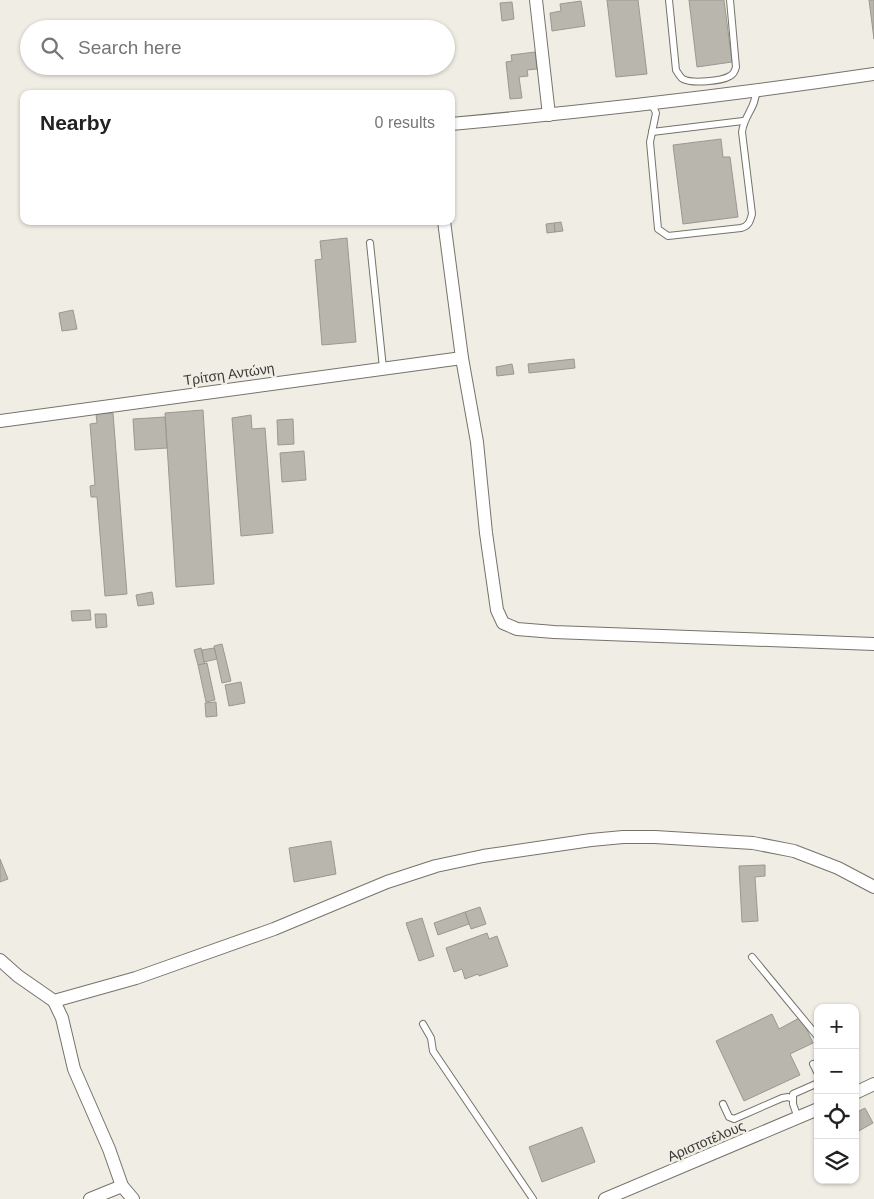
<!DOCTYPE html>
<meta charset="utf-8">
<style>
body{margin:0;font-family:Arial,sans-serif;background:#f2f2f2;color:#222}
.controls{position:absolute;right:15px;bottom:15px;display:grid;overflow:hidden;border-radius:10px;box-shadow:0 1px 4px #0004}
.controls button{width:45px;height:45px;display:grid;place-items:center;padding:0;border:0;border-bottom:1px solid #e0e0e0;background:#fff;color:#222;font:25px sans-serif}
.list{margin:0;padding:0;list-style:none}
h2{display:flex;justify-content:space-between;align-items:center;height:65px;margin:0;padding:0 20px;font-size:21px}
h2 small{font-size:16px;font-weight:400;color:#767676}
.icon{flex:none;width:28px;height:28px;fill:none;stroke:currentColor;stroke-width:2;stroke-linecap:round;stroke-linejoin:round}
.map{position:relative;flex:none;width:874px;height:1199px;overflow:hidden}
.search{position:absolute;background:#fff;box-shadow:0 1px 4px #0004;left:20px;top:20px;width:435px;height:55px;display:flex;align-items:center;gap:12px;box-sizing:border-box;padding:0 18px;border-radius:28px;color:#767676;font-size:19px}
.panel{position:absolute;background:#fff;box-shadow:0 1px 4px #0004;left:20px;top:90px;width:435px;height:135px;border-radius:10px}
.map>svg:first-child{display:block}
.building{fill:#b9b6ae;stroke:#9b9890}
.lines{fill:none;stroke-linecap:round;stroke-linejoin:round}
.lane-casing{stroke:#76736b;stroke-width:8}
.street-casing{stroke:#76736b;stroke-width:14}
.lane{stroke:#fff;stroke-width:6}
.street{stroke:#fff;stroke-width:12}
.labels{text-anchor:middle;stroke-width:5;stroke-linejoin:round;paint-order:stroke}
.street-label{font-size:14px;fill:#3b3a37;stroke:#f0ede4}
</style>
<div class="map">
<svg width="874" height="1199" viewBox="0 0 874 1199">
<rect width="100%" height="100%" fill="#f0ede4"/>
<g class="building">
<path d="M607,0H638L647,74L616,77Z"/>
<path d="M689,0H724L732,62L697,67Z"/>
<path d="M869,0H874V39Z"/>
<path d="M581,1L585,26L552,31L550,13L561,11L560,4Z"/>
<path d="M512,2L514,19L502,21L500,3Z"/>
<path d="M535,52L537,69L527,70L528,76L519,77L522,98L510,99L506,62L512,61L511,55Z"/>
<path d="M721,139L723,157H730L738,217L683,224L673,145Z"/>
<path d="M561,222L563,231L555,232L554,223Z"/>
<path d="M554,223L555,232L547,233L546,224Z"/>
<path d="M347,238L356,342L322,345L315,260L322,259L320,241Z"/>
<path d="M73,310L77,329L62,331L59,313Z"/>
<path d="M574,359L575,368L529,373L528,364Z"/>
<path d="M512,364L514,374L497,376L496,367Z"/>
<path d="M203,410L214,584L176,587L165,413Z"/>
<path d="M113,413L127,594L105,596L97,497H91L90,486L95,485L90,424L97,423L96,414Z"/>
<path d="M251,415L252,429L265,428L273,533L241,536L232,418Z"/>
<path d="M165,417L167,448L135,450L133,419Z"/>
<path d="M293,419L294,444L278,445L277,420Z"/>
<path d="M304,451L306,480L282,482L280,453Z"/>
<path d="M152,592L154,604L138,606L136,595Z"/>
<path d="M90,610L91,620L72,621L71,611Z"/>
<path d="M95,614H106L107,627L96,628Z"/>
<path d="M222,644L231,681L222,683L214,646Z"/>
<path d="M201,648L205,664L198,665L194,650Z"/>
<path d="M214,648L217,659L204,662L202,650Z"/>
<path d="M207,663L215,700L206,702L198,665Z"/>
<path d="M241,682L245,703L229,706L225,685Z"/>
<path d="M216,702L217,716L206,717L205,703Z"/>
<path d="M331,841L336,874L294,882L289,848Z"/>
<path d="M0,859L8,879L0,882Z"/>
<path d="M765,865V876L755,877L758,921L742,922L739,866Z"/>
<path d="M480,907L486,924L471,929L465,912Z"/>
<path d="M465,912L469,924L438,935L434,923Z"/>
<path d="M422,918L434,956L419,961L406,923Z"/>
<path d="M487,933L489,939L497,936L508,966L479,976L478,974L465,979L462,969L454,972L446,948Z"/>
<path d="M772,1014L779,1029L801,1017L813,1043L790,1054L800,1075L744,1101L716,1041Z"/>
<path d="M865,1108L873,1123L855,1133V1113Z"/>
<path d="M582,1127L595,1162L542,1182L529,1147Z"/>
</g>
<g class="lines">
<g class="lane-casing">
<g id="lane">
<path d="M669,0L676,70C678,73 680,77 683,79C692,84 722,81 730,76C734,74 735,71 736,67L730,0"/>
<path d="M652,104L656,113L650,142L658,229L668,236L741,228C749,226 750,221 752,214L742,132C744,115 756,108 756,91"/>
<path d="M652,132L743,121"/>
<path d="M370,243L383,368"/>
<path d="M752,957L818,1037"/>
<path d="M423,1024L431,1038L433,1051L533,1199"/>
<path d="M813,1064L818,1074"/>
<path d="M723,1104L729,1117L734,1119L782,1098L788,1097L793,1099"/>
<path d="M798,1118L793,1104V1094L818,1083"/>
</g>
</g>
<g class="street-casing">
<g id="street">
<path d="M536,0L549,115"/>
<path d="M451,124C593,111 733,95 874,74"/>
<path d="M444,221L462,358L477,442L486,533L497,610L503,623L517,629L554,632L874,644"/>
<path d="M0,421L462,358"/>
<path d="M0,960L18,976L54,1001"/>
<path d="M54,1001L136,978L274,929L387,882L436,866L483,856L591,840L623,837H655L753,843L794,851L838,868L874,887"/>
<path d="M54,1001L62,1018L74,1069L109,1149L122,1186"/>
<path d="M855,1093L874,1084"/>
<path d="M90,1199L122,1186L133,1199"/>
<path d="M605,1199L818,1109"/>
</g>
</g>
<use href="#lane" class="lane"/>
<use href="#street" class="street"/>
</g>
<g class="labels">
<g class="street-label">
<text transform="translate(229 374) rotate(-8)" y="5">Τρίτση Αντώνη</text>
<text transform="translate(706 1141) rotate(-23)" y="5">Αριστοτέλους</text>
</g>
</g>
</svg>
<div class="controls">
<button>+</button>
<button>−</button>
<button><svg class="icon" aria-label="locate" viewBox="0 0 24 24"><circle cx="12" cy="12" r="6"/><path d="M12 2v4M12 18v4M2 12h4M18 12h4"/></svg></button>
<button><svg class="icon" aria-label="layers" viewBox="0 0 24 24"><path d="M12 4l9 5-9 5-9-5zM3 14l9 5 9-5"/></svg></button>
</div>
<div class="search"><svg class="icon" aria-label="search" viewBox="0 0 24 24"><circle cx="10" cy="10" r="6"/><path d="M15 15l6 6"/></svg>Search here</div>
<section class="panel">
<h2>Nearby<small>0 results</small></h2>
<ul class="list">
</ul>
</section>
</div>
